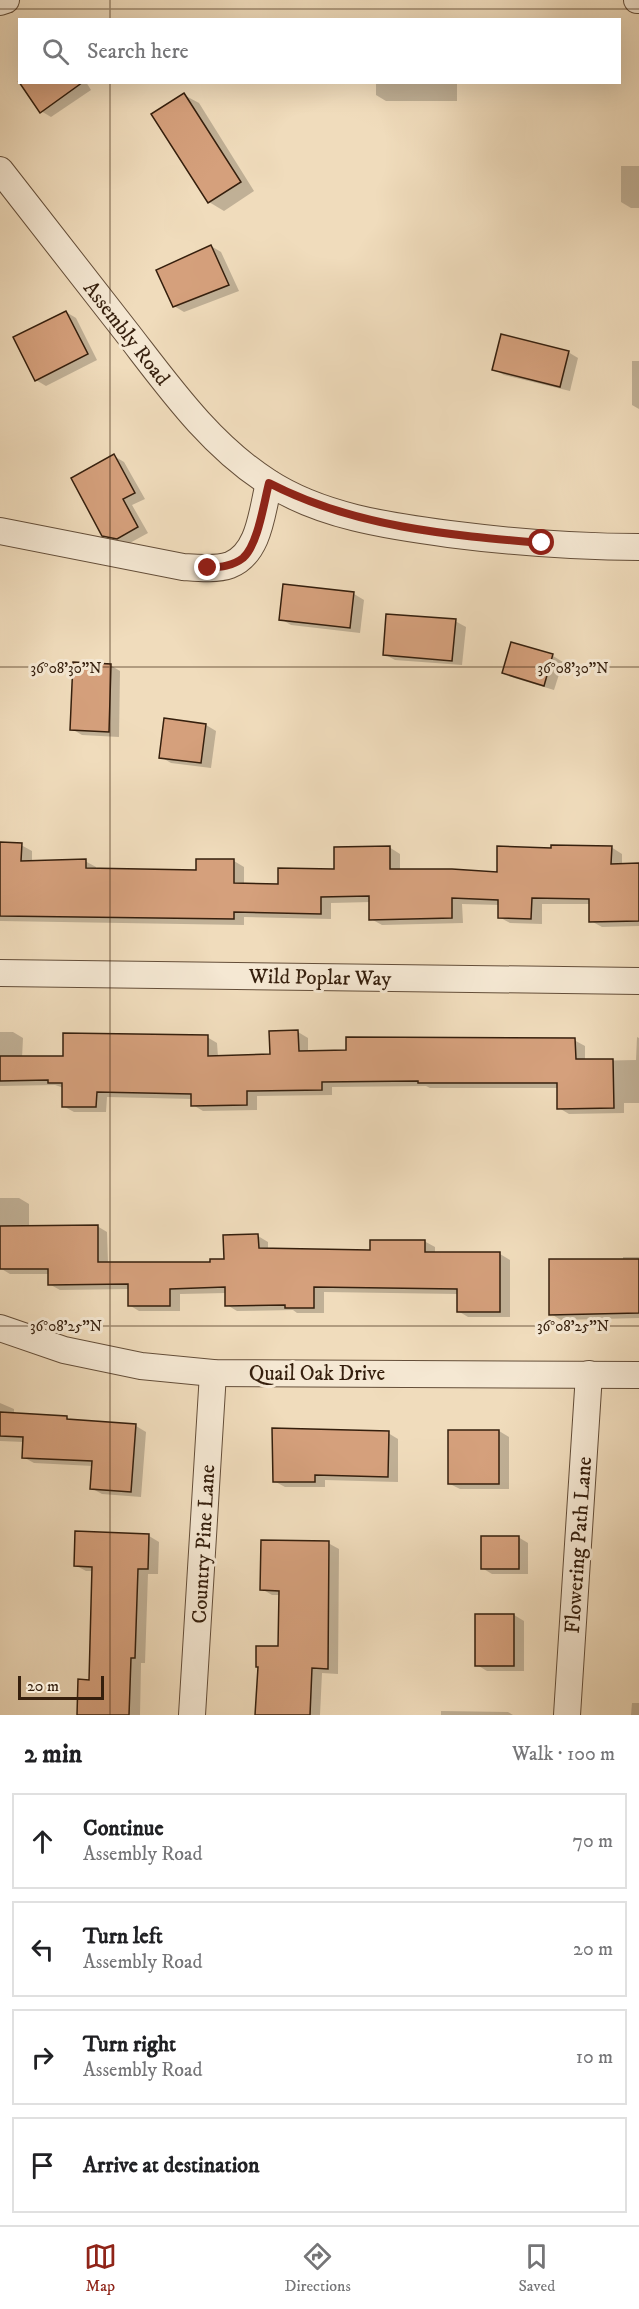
<!DOCTYPE html>
<meta charset="utf-8">
<style>
body{margin:0;font-family:"IM FELL DW Pica",serif;background:#f2f2f2;color:#202124}
.scale{position:absolute;left:18px;bottom:15px;width:86px;box-sizing:border-box;padding-left:6px;border:3px solid #351f0d;border-top:0;font-size:16px;line-height:21px;white-space:nowrap;color:#351f0d;-webkit-text-stroke:4px #f5e8d3;paint-order:stroke}
.stop{position:absolute;width:18px;height:18px;margin:-14px;border:4px solid #8f2418;border-radius:50%;background:#fff}
.stop.end{background:#8f2418;border-color:#fff;box-shadow:0 2px 6px #0008}
.list{margin:0;padding:0;list-style:none}
h2{display:flex;justify-content:space-between;align-items:center;height:78px;margin:0;padding:0 24px;font-size:26px}
h2 small{font-size:20px;font-weight:400;color:#757577}
.list li{display:grid;grid-template-columns:39px 1fr auto;gap:18px;align-items:center;box-sizing:border-box;height:96px;margin:0 12px 12px;padding:0 12px;border:2px solid #e0e0e0;border-radius:0px}
.list b{display:block;font-size:22px;white-space:nowrap}
.list p{margin:0;font-size:20px;white-space:nowrap;color:#757577}
.list em{font-size:20px;font-style:normal;color:#757577}
.icon{flex:none;width:33px;height:33px;fill:none;stroke:currentColor;stroke-width:2;stroke-linecap:round;stroke-linejoin:round}
.map{position:relative;flex:none;width:639px;height:1715px;overflow:hidden}
.search{position:absolute;background:#fff;box-shadow:0 6px 24px #0002;left:18px;right:18px;top:18px;height:66px;display:flex;align-items:center;gap:15px;box-sizing:border-box;padding:0 21px;border-radius:0px;color:#757577;font-size:22px}
.sheet{height:510px;background:#fff}
nav{display:flex;justify-content:space-around;align-items:center;box-sizing:border-box;height:84px;border-top:2px solid #e0e0e0;background:#fff;font-size:16px;color:#757577}
nav a{display:grid;justify-items:center;gap:3px}
nav .on{color:#8f2418}
.map>svg:first-child{display:block}
.shadow{fill:#0003}
.building{fill:#d5a07c;stroke:#351f0d;stroke-width:1.5}
.lines{fill:none;stroke-linecap:round;stroke-linejoin:round}
.street-casing{stroke:#644e39;stroke-width:28}
.street{stroke:#f5e8d3;stroke-width:26}
.route{stroke:#8f2418;stroke-width:8}
.ticks{fill:none;stroke:#351f0d;stroke-width:1.5;stroke-opacity:0.45}
.labels{text-anchor:middle;stroke-width:6;stroke-linejoin:round;paint-order:stroke}
.street-label{font-size:21px;fill:#351f0d;stroke:#f5e8d3}
.ticks-label{font-size:15px;text-anchor:middle;fill:#351f0d;stroke:#f5e8d3;stroke-width:6;stroke-linejoin:round;paint-order:stroke}
</style>
<div class="map">
<svg width="639" height="1715" viewBox="0 0 639 1715">
<rect width="100%" height="100%" fill="#f0dcbc"/>
<filter id="stains"><feTurbulence type="fractalNoise" baseFrequency=".00333" numOctaves="4"/><feColorMatrix values="0 0 0 0 .2 0 0 0 0 .09 0 0 0 0 .02 0 0 0 .5 -.17"/></filter>
<radialGradient id="worn" r=".72"><stop offset=".6" stop-color="#630" stop-opacity="0"/><stop offset="1" stop-color="#630" stop-opacity=".3"/></radialGradient>
<g class="shadow">
<path d="M22,82H86L91,90L51,117L41,111Z"/>
<path d="M376,82H457V101H386L376,95Z"/>
<path d="M184,95L199,103L254,191L224,211L209,202Z"/>
<path d="M621,166H639V208H631L621,202Z"/>
<path d="M211,246L221,252L239,291L184,312L174,306Z"/>
<path d="M66,312L76,318L97,360L46,386L36,380Z"/>
<path d="M568,352L578,358L570,391L504,375L493,369Z"/>
<path d="M632,361H639V409L632,405Z"/>
<path d="M114,456L124,462L145,499L132,505L148,533L128,544L114,541L104,535Z"/>
<path d="M285,585L354,594L364,600L360,633L291,625L281,619Z"/>
<path d="M455,621L466,627L462,665L395,660L384,654Z"/>
<path d="M512,644L553,656L563,662L554,690L514,678L503,673Z"/>
<path d="M110,665L120,671L119,737L82,735L72,729Z"/>
<path d="M206,725L216,731L211,768L171,763L161,757Z"/>
<path d="M0,844L21,845L32,851V862L85,861L96,867V869L197,872L234,861L244,867V885L279,886L336,870L389,847L400,854V871L498,874L552,849L611,847L622,854V865H639V926L602,927L591,921V904H542V924L510,923L499,917L500,905L462,904L463,923L382,925L371,919V902L331,903V919L244,917V925L0,921Z"/>
<path d="M0,1032H13L23,1038L22,1058H64L207,1037L217,1043L218,1057L271,1056L298,1032L308,1038V1052L574,1040L585,1046V1061L636,1060L637,1037L639,1038V1103H624V1113L569,1114L559,1108L558,1088H430L426,1086L332,1087V1095L257,1096V1110L203,1111L193,1105V1099L107,1097L106,1112H74L63,1106L64,1088L55,1085L0,1086Z"/>
<path d="M0,1198H19L29,1204V1227L97,1226L107,1232L108,1263H212L225,1261L258,1236L268,1242V1250L372,1252L424,1241L435,1247V1254H500L510,1260V1317H468L458,1311V1294L324,1292V1313H297L293,1310L237,1311L227,1305L226,1293L180,1294V1311H139L129,1305V1289L60,1290L49,1284V1274H10L0,1268Z"/>
<path d="M623,1257H639V1318L561,1320L551,1314L623,1261Z"/>
<path d="M0,1403L14,1409V1414L66,1417L72,1421L136,1426L146,1432L141,1497L102,1494L91,1488L93,1466L34,1463L23,1457L24,1442L0,1441Z"/>
<path d="M499,1431L509,1437V1489H460L450,1484Z"/>
<path d="M388,1433L398,1439V1482L325,1480V1487H285L274,1481Z"/>
<path d="M77,1533L149,1536L159,1542L158,1574H148L145,1663H141L140,1715H78L90,1681L94,1571H86L75,1565Z"/>
<path d="M518,1537L528,1543V1574H492L482,1568Z"/>
<path d="M328,1543L339,1549L338,1674L322,1673L320,1715H256L279,1648L281,1595H272L262,1589Z"/>
<path d="M514,1615L524,1621V1671H487L477,1665Z"/>
<path d="M632,1703H639V1715H631Z"/>
<path d="M441,1711L508,1712L513,1715H441Z"/>
</g>
<g class="building">
<path d="M19,82H83L40,113Z"/>
<path d="M184,93L241,182L208,203L151,114Z"/>
<path d="M211,245L229,285L173,307L156,270Z"/>
<path d="M66,311L88,354L35,381L13,337Z"/>
<path d="M501,334L569,351L560,387L492,370Z"/>
<path d="M114,454L135,493L123,499L138,527L117,539L102,536L71,478Z"/>
<path d="M283,584L354,592L350,628L279,620Z"/>
<path d="M386,614L456,619L452,661L383,655Z"/>
<path d="M511,642L553,654L544,686L502,673Z"/>
<path d="M73,662L111,664L109,732L70,730Z"/>
<path d="M164,718L206,724L201,763L159,758Z"/>
<path d="M0,842L22,843L21,861L86,859V868L196,870V859H234V883L278,884V868L334,869V847L390,846V869H452L497,872V846L551,848V845L612,846L611,864L639,863V921L589,922V899L532,898L531,919L498,918V900L452,898V918L369,920V896L321,897V914L234,912V919L0,916Z"/>
<path d="M298,1030L299,1051L346,1050V1037L575,1038L576,1059H613L614,1108L557,1109V1083H418V1081L322,1082V1090L247,1091V1105L191,1106V1094L97,1092L96,1107H62V1083H48V1080L0,1081V1056H63V1033L208,1035V1056L270,1054L269,1031Z"/>
<path d="M98,1225V1262H210V1259H224L223,1235L258,1234L259,1248L370,1250V1240H425V1252H500V1312H457V1289L314,1287V1308H285V1305L225,1306V1287L170,1289V1306H128V1284L48,1285V1269H0V1226Z"/>
<path d="M549,1259H639V1313L549,1315Z"/>
<path d="M0,1412L67,1416V1419L136,1424L131,1492L90,1489L92,1461L22,1458L23,1437L0,1436Z"/>
<path d="M272,1428L389,1431L388,1477L315,1475V1482H273Z"/>
<rect x="448" y="1430" width="51" height="54"/>
<path d="M75,1531L149,1534L148,1569H138L135,1658H131L129,1715H77L78,1679L89,1680L92,1567L74,1566Z"/>
<rect x="481" y="1536" width="38" height="33"/>
<path d="M261,1540L329,1541L328,1669L312,1668L310,1715H255L258,1667H256V1646H278L279,1591L260,1590Z"/>
<rect x="475" y="1614" width="39" height="52"/>
</g>
<g class="lines">
<g class="street-casing">
<g id="street">
<path d="M637,0H639"/>
<path d="M0,2L6,0"/>
<path d="M0,170C43,225 86,280 128,334C169,387 210,445 268,482C320,516 388,526 449,534C512,542 575,547 639,547"/>
<path d="M0,531L183,567C198,568 216,570 230,565C260,553 262,510 269,483"/>
<path d="M0,973L639,981"/>
<path d="M0,1328L64,1350L141,1366L213,1373L639,1375"/>
<path d="M192,1715L213,1373"/>
<path d="M567,1715L589,1374"/>
</g>
</g>
<use href="#street" class="street"/>
</g>
<g class="lines">
<path class="route" d="M208,568C220,567 233,566 243,558C258,545 264,502 269,483C354,527 448,535 542,543"/>
</g>
<path class="ticks" d="M110,0V20M0,9H639M110,82V1715M0,667H639M0,1326H639"/>
<g class="labels">
<g class="street-label">
<text transform="translate(127 333) rotate(52)" y="7">Assembly Road</text>
<text transform="translate(320 977) rotate(1)" y="7">Wild Poplar Way</text>
<text x="317" y="1380">Quail Oak Drive</text>
<text transform="translate(203 1544) rotate(-87)" y="7">Country Pine Lane</text>
<text transform="translate(578 1545) rotate(-86)" y="7">Flowering Path Lane</text>
</g>
</g>
<g class="ticks-label">
<text x="66" y="673">36°08'30"N</text>
<text x="573" y="673">36°08'30"N</text>
<text x="66" y="1331">36°08'25"N</text>
<text x="573" y="1331">36°08'25"N</text>
</g>
<rect width="100%" height="100%" filter="url(#stains)"/>
<rect width="100%" height="100%" fill="url(#worn)"/>
</svg>
<div class="scale">20 m</div>
<div class="stop" style="left:542px;top:543px"></div>
<div class="stop end" style="left:208px;top:568px"></div>
<div class="search"><svg class="icon" aria-label="search" viewBox="0 0 24 24"><circle cx="10" cy="10" r="6"/><path d="M15 15l6 6"/></svg>Search here</div>
</div>
<section class="sheet">
<h2>2 min<small>Walk · 100 m</small></h2>
<ul class="list">
<li><svg class="icon" aria-label="ahead" viewBox="0 0 24 24"><path d="M12 20V5M6 11l6-6 6 6"/></svg><div><b>Continue</b><p>Assembly Road</p></div><em>70 m</em></li>
<li><svg class="icon" aria-label="left" viewBox="0 0 24 24"><path d="M17 20v-9H6M10 6l-5 5 5 5"/></svg><div><b>Turn left</b><p>Assembly Road</p></div><em>20 m</em></li>
<li><svg class="icon" aria-label="right" viewBox="0 0 24 24"><path d="M7 20v-9h11M14 6l5 5-5 5"/></svg><div><b>Turn right</b><p>Assembly Road</p></div><em>10 m</em></li>
<li><svg class="icon" aria-label="arrive" viewBox="0 0 24 24"><path d="M6 21V4h12l-3 4 3 4H6"/></svg><div><b>Arrive at destination</b></div></li>
</ul>
</section>
<nav>
<a class="on"><svg class="icon" aria-label="map" viewBox="0 0 24 24"><path d="M3 6l6-2 6 2 6-2v14l-6 2-6-2-6 2zM9 4v14M15 6v14"/></svg>Map</a>
<a><svg class="icon" aria-label="directions" viewBox="0 0 24 24"><path d="M12 3l9 9-9 9-9-9zM9 14v-3h6M13 9l2 2-2 2"/></svg>Directions</a>
<a><svg class="icon" aria-label="saved" viewBox="0 0 24 24"><path d="M7 4h10v16l-5-4-5 4z"/></svg>Saved</a>
</nav>
